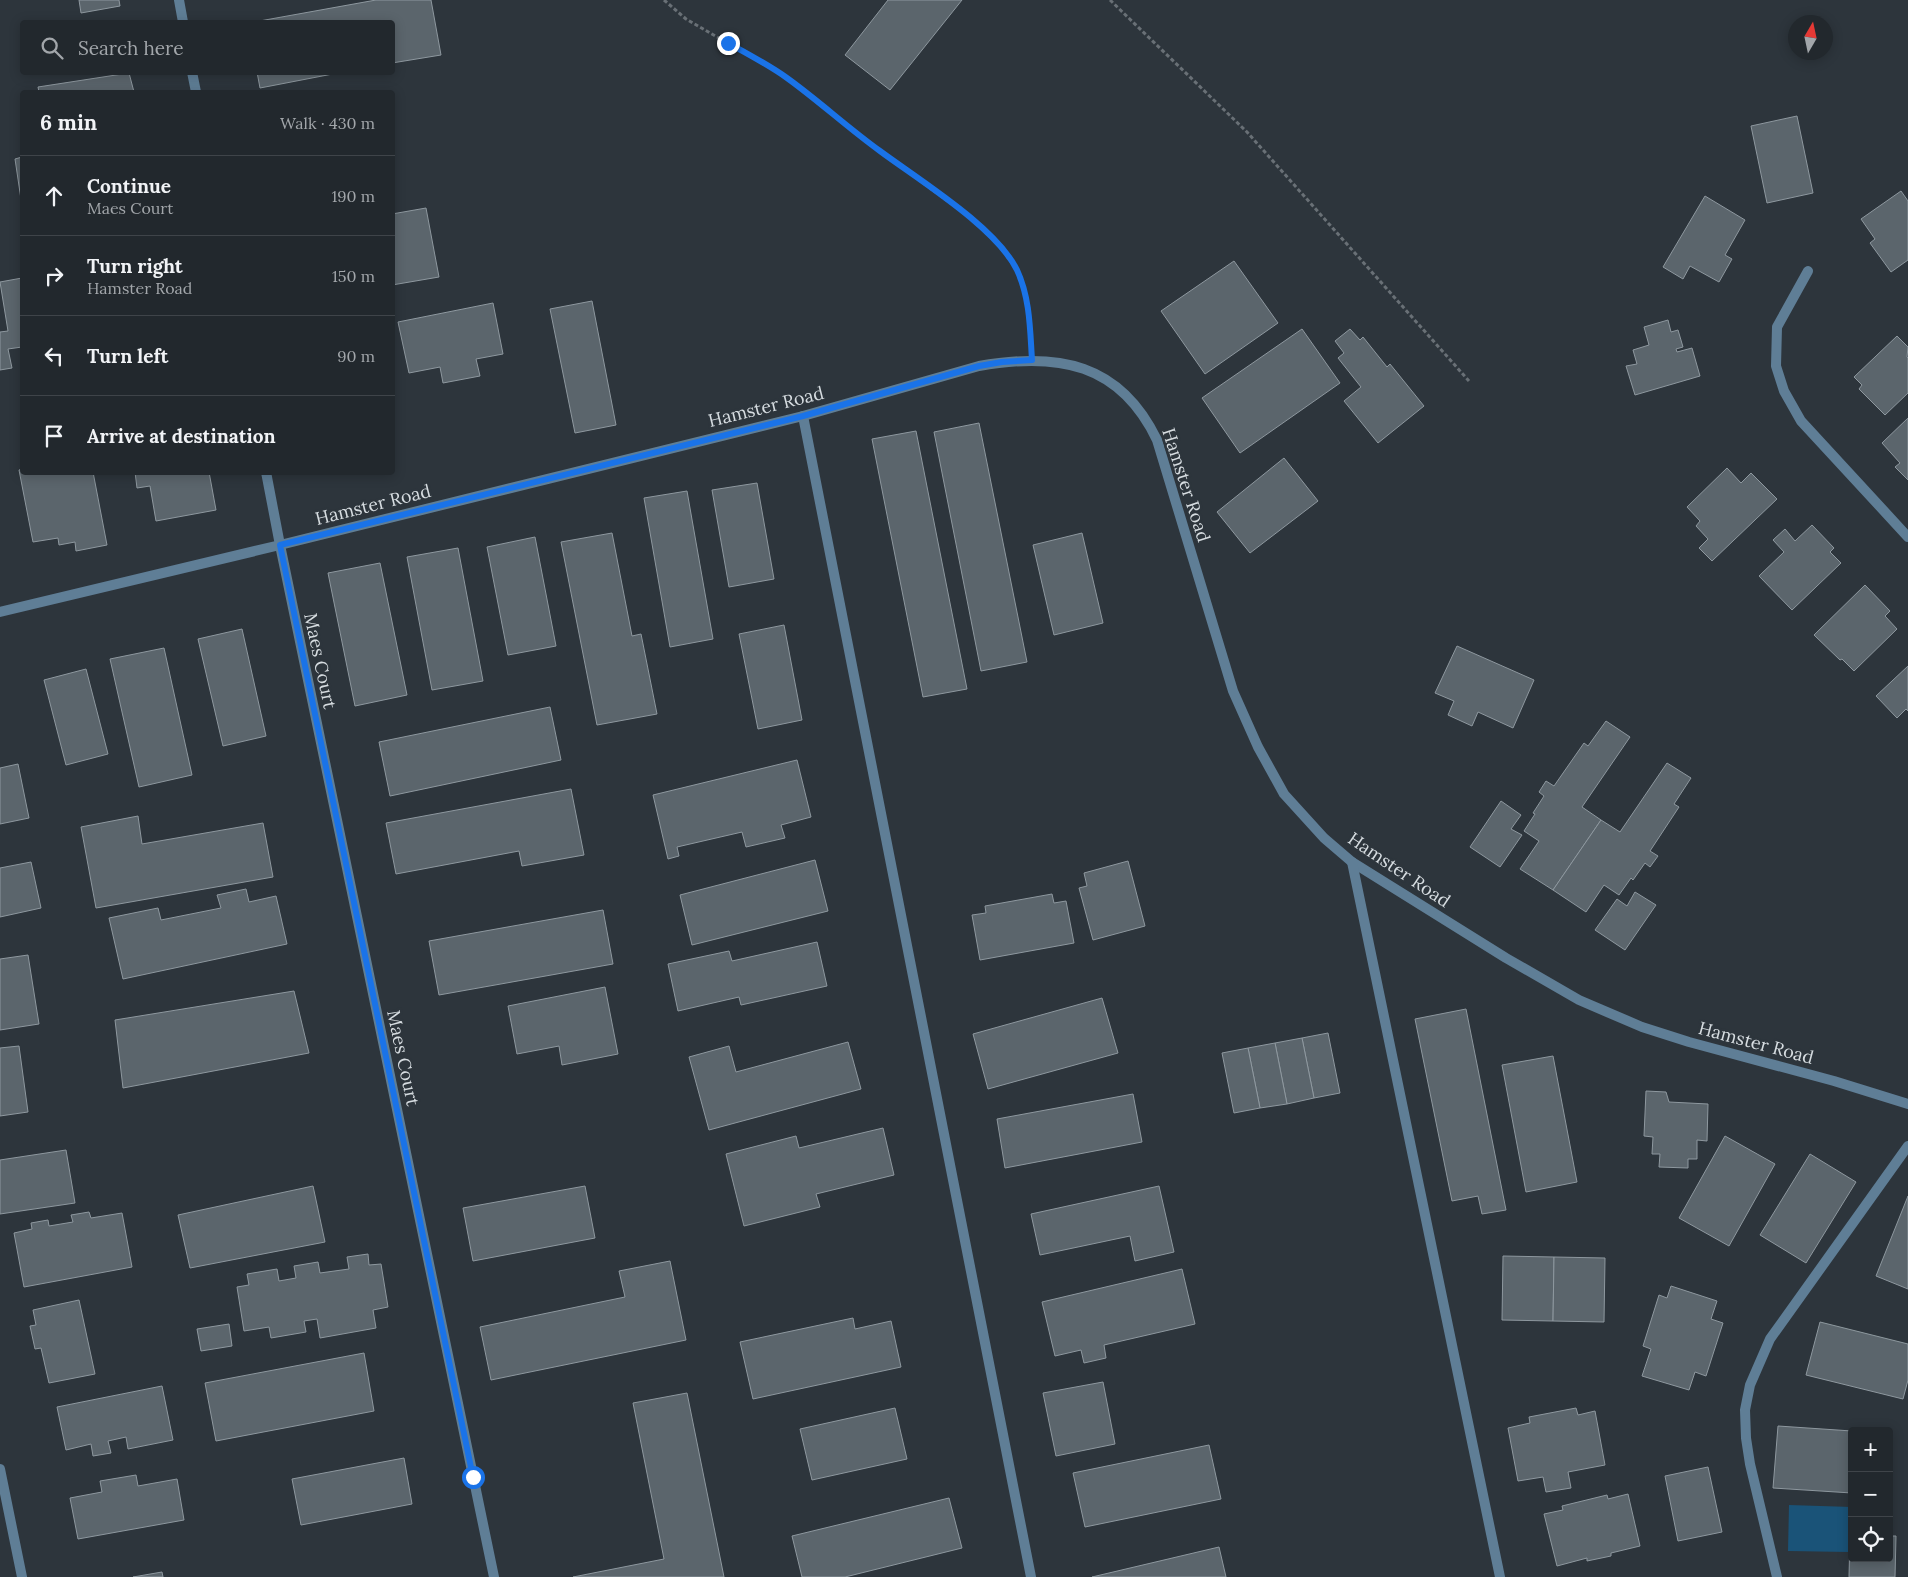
<!DOCTYPE html>
<meta charset="utf-8">
<style>
body{margin:0;font-family:Lora,serif;background:#2e3439;color:#f1f3f6}
.controls{position:absolute;right:15px;bottom:15px;display:grid;overflow:hidden;border-radius:5px;box-shadow:0 2px 12px #0003}
.controls button{width:45px;height:45px;display:grid;place-items:center;padding:0;border:0;border-bottom:1px solid #3f4449;background:#22282d;color:#f1f3f6;font:25px sans-serif}
.compass{position:absolute;left:1788px;top:15px;width:45px;height:45px;border-radius:50%;background:#22282d;box-shadow:0 2px 12px #0003;rotate:9deg}
.stop{position:absolute;width:15px;height:15px;margin:-11px;border:4px solid #1a73e8;border-radius:50%;background:#fff}
.stop.end{background:#1a73e8;border-color:#fff;box-shadow:0 1px 5px #0008}
.list{margin:0;padding:0;list-style:none}
h2{display:flex;justify-content:space-between;align-items:center;height:65px;margin:0;padding:0 20px;font-size:21px}
h2 small{font-size:16px;font-weight:400;color:#a2a6aa}
.list li{display:grid;grid-template-columns:32px 1fr auto;gap:15px;align-items:center;box-sizing:border-box;height:80px;padding:0 20px;border-top:1px solid #3f4449}
.list b{display:block;font-size:19px;white-space:nowrap}
.list p{margin:0;font-size:16px;white-space:nowrap;color:#a2a6aa}
.list em{font-size:16px;font-style:normal;color:#a2a6aa}
.icon{flex:none;width:28px;height:28px;fill:none;stroke:currentColor;stroke-width:2;stroke-linecap:round;stroke-linejoin:round}
.map{position:relative;flex:none;width:1908px;height:1577px;overflow:hidden}
.search{position:absolute;background:#22282d;box-shadow:0 2px 12px #0003;left:20px;top:20px;width:375px;height:55px;display:flex;align-items:center;gap:12px;box-sizing:border-box;padding:0 18px;border-radius:5px;color:#a2a6aa;font-size:19px}
.panel{position:absolute;background:#22282d;box-shadow:0 2px 12px #0003;left:20px;top:90px;width:375px;height:385px;border-radius:5px}
.map>svg:first-child{display:block}
.green{fill:#1a5378}
.building{fill:#5b656c;stroke:#8e989f}
.lines{fill:none;stroke-linecap:round;stroke-linejoin:round}
.path{stroke:#697076;stroke-width:3;stroke-dasharray:4 2.5;stroke-linecap:butt}
.street{stroke:#5f7e96;stroke-width:10}
.route{stroke:#1a73e8;stroke-width:6}
.labels{text-anchor:middle;stroke-width:5;stroke-linejoin:round;paint-order:stroke}
.street-label{font-size:18px;fill:#d6dce0;stroke:#2d353c}
</style>
<div class="map">
<svg width="1908" height="1577" viewBox="0 0 1908 1577">
<rect width="100%" height="100%" fill="#2d353c"/>
<path class="green" d="M1789,1505L1852,1507V1535H1850L1849,1552L1788,1551Z"/>
<g class="building">
<path d="M79,0H119L120,6L81,13Z"/>
<path d="M376,0H431L441,55L392,63V22H254Z"/>
<path d="M888,0H962L890,90L845,55Z"/>
<path d="M257,72H343L260,88Z"/>
<path d="M129,73L134,92H39L38,87Z"/>
<path d="M1797,116L1813,193L1767,203L1751,126Z"/>
<path d="M22,157V206L15,159Z"/>
<path d="M1901,191L1908,201V260L1891,272L1870,243L1875,239L1861,219Z"/>
<path d="M1705,196L1745,220L1725,255L1732,259L1719,282L1690,266L1683,279L1663,267Z"/>
<path d="M426,208L439,277L392,285V214Z"/>
<path d="M1234,261L1278,323L1205,374L1161,311Z"/>
<path d="M22,278V347L8,349L12,368L0,370V332L8,331L0,282Z"/>
<path d="M592,301L616,425L575,433L550,309Z"/>
<path d="M493,303L503,354L476,359L480,376L443,383L440,367L409,373L398,322Z"/>
<path d="M1668,320L1671,332L1678,330L1683,347L1676,349L1677,352L1692,348L1700,376L1635,395L1626,366L1637,364L1633,350L1649,345L1644,327Z"/>
<path d="M1302,329L1340,383L1240,453L1202,398Z"/>
<path d="M1350,329L1360,340L1363,337L1387,367L1390,364L1424,406L1378,443L1344,401L1361,387L1338,358L1344,353L1335,341Z"/>
<path d="M1897,336L1908,347L1907,357L1908,358V393L1885,415L1859,389L1862,385L1854,377Z"/>
<path d="M1908,418V480L1895,467L1900,463L1882,443Z"/>
<path d="M979,423L1027,662L981,671L934,432Z"/>
<path d="M916,431L967,689L923,697L872,439Z"/>
<path d="M1284,458L1318,501L1250,553L1217,512Z"/>
<path d="M1727,468L1741,483L1751,473L1777,499L1712,561L1699,548L1708,539L1696,526L1700,521L1687,507Z"/>
<path d="M22,469V472H93L107,545L76,551L75,542L59,545L58,538L33,542L19,470Z"/>
<path d="M135,472H209L216,510L156,521L150,486L137,488Z"/>
<path d="M757,483L774,579L729,587L712,490Z"/>
<path d="M687,491L713,639L670,647L644,498Z"/>
<path d="M1812,525L1834,548L1830,552L1841,563L1792,610L1759,576L1784,552L1773,540L1785,529L1795,541Z"/>
<path d="M612,533L632,636L641,634L657,714L597,725L561,542Z"/>
<path d="M1082,533L1103,623L1054,635L1033,545Z"/>
<path d="M535,537L556,646L508,655L487,547Z"/>
<path d="M458,548L483,681L432,690L407,557Z"/>
<path d="M380,563L407,695L355,706L328,573Z"/>
<path d="M1865,585L1890,611L1885,616L1897,629L1854,671L1842,659L1840,660L1814,635Z"/>
<path d="M784,625L802,720L758,729L739,634Z"/>
<path d="M242,629L266,736L223,746L198,639Z"/>
<path d="M1457,646L1534,680L1513,728L1478,712L1472,726L1448,715L1454,701L1435,693Z"/>
<path d="M164,648L192,775L139,787L110,659Z"/>
<path d="M1908,666V711L1906,709L1897,718L1876,696Z"/>
<path d="M86,669L108,754L66,765L44,680Z"/>
<path d="M550,707L561,760L390,796L379,742Z"/>
<path d="M1606,721L1630,737L1582,807L1601,820L1553,890L1520,869L1539,841L1524,831L1535,814L1533,813L1544,796L1539,792L1546,781L1554,786L1584,743L1588,746Z"/>
<path d="M797,760L811,817L781,825L785,838L746,847L742,832L677,847L679,856L668,859L653,795Z"/>
<path d="M1667,763L1691,778L1674,804L1679,807L1650,851L1658,856L1650,867L1645,863L1633,880L1631,878L1619,895L1604,885L1586,912L1553,890L1601,820L1620,832Z"/>
<path d="M18,764L29,818L0,824V768Z"/>
<path d="M571,789L584,855L522,866L519,851L396,874L386,823Z"/>
<path d="M1501,801L1521,815L1511,829L1522,835L1500,867L1470,847Z"/>
<path d="M138,816L142,844L263,823L273,877L96,908L81,827Z"/>
<path d="M815,860L828,911L692,945L680,895Z"/>
<path d="M1128,861L1145,926L1093,940L1079,888L1087,886L1084,873Z"/>
<path d="M31,862L41,908L0,917V868Z"/>
<path d="M246,889L249,902L276,896L287,944L123,979L109,918L158,908L161,920L221,908L217,895Z"/>
<path d="M1635,892L1656,905L1625,950L1595,930L1617,899L1627,906Z"/>
<path d="M1052,894L1054,903L1066,901L1074,943L980,960L972,915L986,913L985,906Z"/>
<path d="M603,910L613,964L439,995L429,941Z"/>
<path d="M817,942L827,986L741,1005L739,997L678,1011L668,964L729,951L732,961Z"/>
<path d="M28,955L39,1024L0,1030V959Z"/>
<path d="M605,987L618,1054L562,1065L559,1046L517,1054L508,1006Z"/>
<path d="M294,991L309,1053L123,1088L115,1020Z"/>
<path d="M1102,998L1118,1053L988,1089L973,1034Z"/>
<path d="M1466,1009L1506,1210L1482,1214L1478,1196L1452,1201L1415,1019Z"/>
<path d="M1328,1033L1340,1093L1314,1098L1302,1038Z"/>
<path d="M1302,1038L1314,1098L1287,1104L1275,1043Z"/>
<path d="M848,1042L861,1089L709,1130L689,1057L729,1046L736,1072Z"/>
<path d="M1275,1043L1287,1104L1260,1108L1248,1048Z"/>
<path d="M19,1046L28,1112L0,1116V1048Z"/>
<path d="M1248,1048L1260,1108L1234,1113L1222,1053Z"/>
<path d="M1553,1056L1577,1182L1526,1192L1502,1065Z"/>
<path d="M1646,1091L1666,1092L1669,1102L1708,1104L1707,1141L1697,1140V1159H1688V1168L1659,1167L1660,1154H1652L1653,1137L1644,1136Z"/>
<path d="M1133,1094L1142,1142L1005,1168L997,1119Z"/>
<path d="M883,1128L894,1175L816,1194L820,1207L744,1226L726,1154L796,1136L799,1148Z"/>
<path d="M1725,1136L1775,1164L1729,1246L1679,1218Z"/>
<path d="M66,1150L75,1203L0,1214V1160Z"/>
<path d="M1810,1154L1856,1182L1806,1263L1760,1235Z"/>
<path d="M313,1186L325,1242L190,1268L178,1215Z"/>
<path d="M585,1186L595,1238L473,1261L463,1208Z"/>
<path d="M1159,1186L1174,1252L1135,1261L1130,1236L1040,1255L1031,1214Z"/>
<path d="M1908,1196V1289L1876,1276Z"/>
<path d="M89,1212L91,1218L122,1213L132,1267L24,1287L14,1233L32,1229L31,1223L48,1220L49,1226L73,1222L71,1215Z"/>
<path d="M368,1254L369,1265L381,1264L388,1307L373,1310L376,1328L320,1338L317,1319L304,1321L306,1332L271,1338L269,1327L244,1331L237,1287L249,1285L247,1274L277,1269L279,1281L296,1278L294,1266L318,1262L320,1273L349,1269L347,1257Z"/>
<path d="M1503,1256L1554,1257L1553,1321L1502,1320Z"/>
<path d="M1554,1257L1605,1258L1604,1322L1553,1321Z"/>
<path d="M670,1261L686,1340L491,1380L480,1327L625,1297L619,1271Z"/>
<path d="M1182,1269L1195,1324L1104,1345L1106,1358L1084,1363L1081,1350L1055,1356L1042,1302Z"/>
<path d="M1671,1286L1717,1301L1711,1319L1723,1323L1706,1376L1695,1372L1689,1390L1642,1376L1651,1349L1643,1346L1659,1295L1667,1298Z"/>
<path d="M79,1300L95,1374L49,1383L41,1348L35,1349L30,1326L36,1325L33,1310Z"/>
<path d="M853,1318L855,1329L891,1321L901,1367L753,1399L740,1342Z"/>
<path d="M1820,1322L1908,1344V1380L1903,1399L1806,1375Z"/>
<path d="M229,1324L232,1346L201,1351L197,1329Z"/>
<path d="M364,1353L374,1411L216,1441L205,1383Z"/>
<path d="M1103,1382L1115,1444L1056,1456L1043,1393Z"/>
<path d="M162,1386L173,1440L128,1449L126,1437L108,1441L111,1453L93,1456L91,1444L66,1450L57,1407Z"/>
<path d="M687,1393L724,1577H573L664,1559L633,1403Z"/>
<path d="M895,1408L907,1459L812,1480L800,1429Z"/>
<path d="M1576,1408L1578,1415L1595,1411L1605,1465L1568,1472L1571,1488L1546,1492L1543,1477L1518,1481L1508,1428L1530,1423L1529,1417Z"/>
<path d="M1778,1426L1852,1431V1493L1773,1488Z"/>
<path d="M1209,1445L1221,1499L1085,1527L1073,1473Z"/>
<path d="M404,1458L412,1504L301,1525L292,1479Z"/>
<path d="M1708,1467L1722,1532L1678,1541L1665,1476Z"/>
<path d="M136,1475L138,1486L177,1479L184,1520L78,1539L70,1498L102,1492L100,1481Z"/>
<path d="M1628,1494L1640,1546L1611,1553V1556L1587,1561V1558L1557,1566L1544,1514L1563,1510L1562,1506L1607,1495L1608,1499Z"/>
<path d="M949,1498L962,1548L845,1577H802L792,1536Z"/>
<path d="M1850,1535H1852V1558H1889V1536H1896L1895,1577H1849Z"/>
<path d="M1219,1547L1226,1577H1092Z"/>
<path d="M162,1572L163,1577H133Z"/>
</g>
<g class="lines">
<g class="path">
<path d="M664,0L686,19L786,77L877,149L968,216L1000,246L1016,269L1024,287L1028,306L1031,338"/>
<path d="M1110,0L1247,132L1469,381"/>
</g>
<g class="street">
<path d="M179,0L183,22"/>
<path d="M192,72L196,92"/>
<path d="M1808,271L1777,327L1776,366L1784,391L1801,421L1908,537"/>
<path d="M803,416L1031,1577"/>
<path d="M266,472L280,545L494,1577"/>
<path d="M0,612L280,545L803,416L979,366C1058,352 1120,363 1157,440L1233,691L1258,747L1284,794L1324,838L1352,862L1506,958L1579,1000L1642,1027L1689,1042L1834,1081L1908,1104"/>
<path d="M1352,862L1500,1577"/>
<path d="M0,1469L22,1577"/>
<path d="M1777,1577L1750,1464L1746,1438L1745,1410L1750,1385L1770,1339L1908,1146"/>
</g>
</g>
<g class="lines">
<path class="route" d="M473,1477L280,545L803,416L979,366L1002,362L1032,360C1030,329 1030,298 1017,270C996,227 919,180 880,151C848,128 819,101 787,78C769,65 748,54 728,43"/>
</g>
<g class="labels">
<g class="street-label">
<text transform="translate(766 407) rotate(-14)" y="6">Hamster Road</text>
<text transform="translate(1186 485) rotate(72)" y="6">Hamster Road</text>
<text transform="translate(373 505) rotate(-14)" y="6">Hamster Road</text>
<text transform="translate(320 661) rotate(78)" y="6">Maes Court</text>
<text transform="translate(1399 870) rotate(34)" y="6">Hamster Road</text>
<text transform="translate(1756 1043) rotate(15)" y="6">Hamster Road</text>
<text transform="translate(403 1058) rotate(78)" y="6">Maes Court</text>
</g>
</g>
</svg>
<div class="controls">
<button>+</button>
<button>−</button>
<button><svg class="icon" aria-label="locate" viewBox="0 0 24 24"><circle cx="12" cy="12" r="6"/><path d="M12 2v4M12 18v4M2 12h4M18 12h4"/></svg></button>
</div>
<svg class="compass" viewBox="-18 -18 36 36"><path d="M0-13l5 13h-10z" fill="#e53935"/><path d="M0 13l5-13h-10z" fill="#a2a6aa"/></svg>
<div class="stop" style="left:473px;top:1477px"></div>
<div class="stop end" style="left:728px;top:43px"></div>
<div class="search"><svg class="icon" aria-label="search" viewBox="0 0 24 24"><circle cx="10" cy="10" r="6"/><path d="M15 15l6 6"/></svg>Search here</div>
<section class="panel">
<h2>6 min<small>Walk · 430 m</small></h2>
<ul class="list">
<li><svg class="icon" aria-label="ahead" viewBox="0 0 24 24"><path d="M12 20V5M6 11l6-6 6 6"/></svg><div><b>Continue</b><p>Maes Court</p></div><em>190 m</em></li>
<li><svg class="icon" aria-label="right" viewBox="0 0 24 24"><path d="M7 20v-9h11M14 6l5 5-5 5"/></svg><div><b>Turn right</b><p>Hamster Road</p></div><em>150 m</em></li>
<li><svg class="icon" aria-label="left" viewBox="0 0 24 24"><path d="M17 20v-9H6M10 6l-5 5 5 5"/></svg><div><b>Turn left</b></div><em>90 m</em></li>
<li><svg class="icon" aria-label="arrive" viewBox="0 0 24 24"><path d="M6 21V4h12l-3 4 3 4H6"/></svg><div><b>Arrive at destination</b></div></li>
</ul>
</section>
</div>
